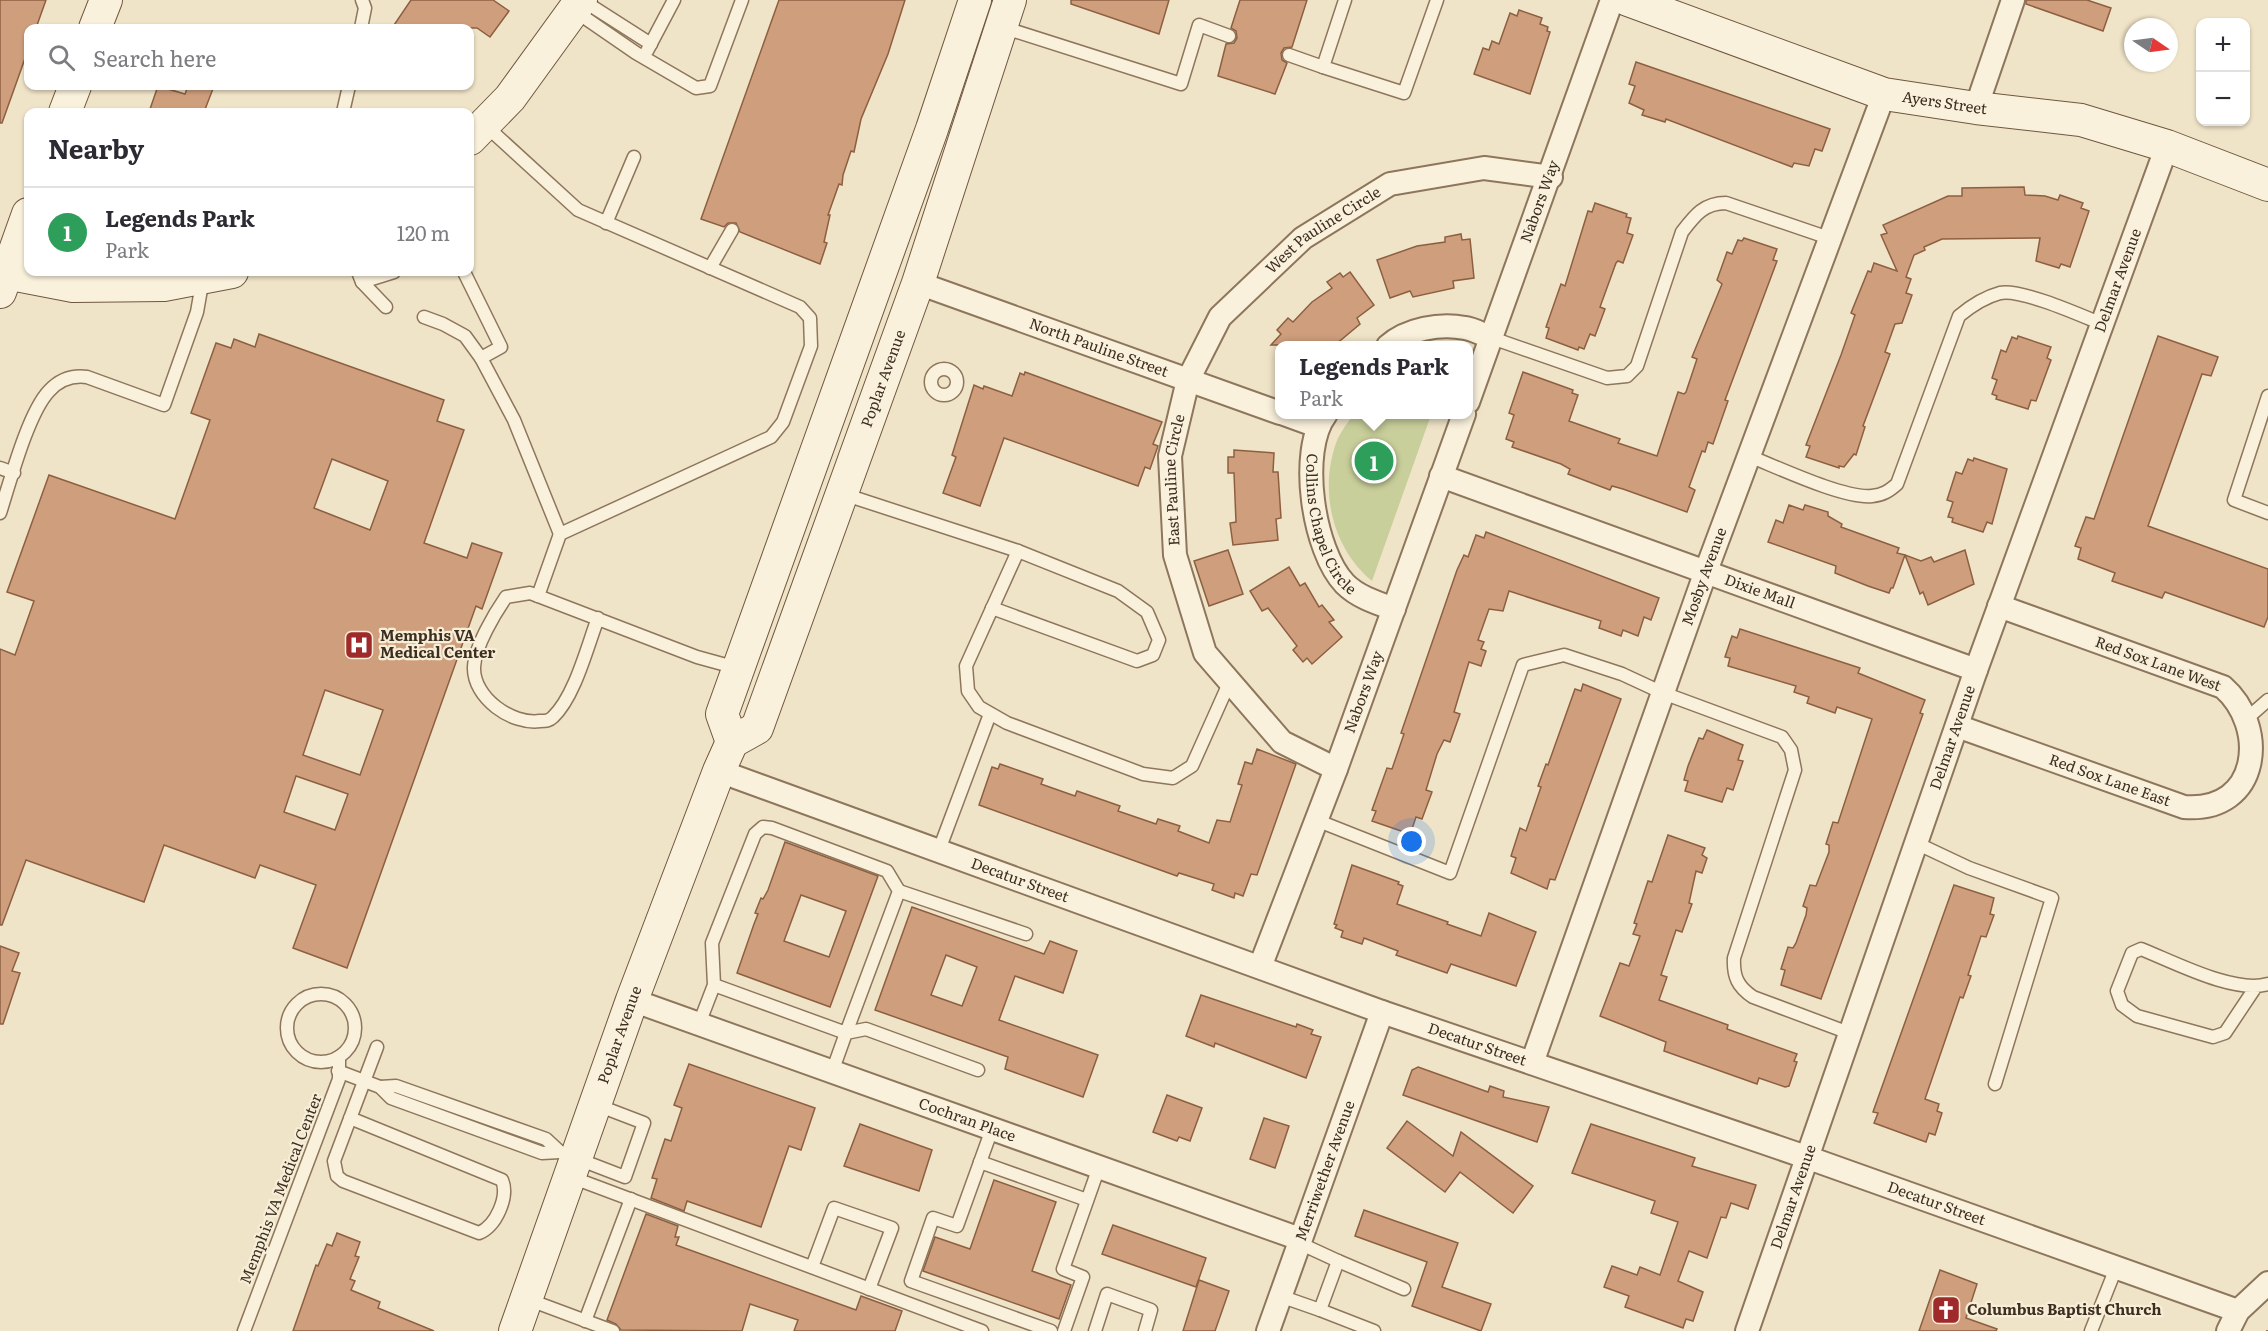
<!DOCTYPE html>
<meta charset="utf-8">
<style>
body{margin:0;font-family:Literata,serif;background:#f7f7f7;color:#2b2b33}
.controls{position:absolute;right:18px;top:18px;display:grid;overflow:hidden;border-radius:12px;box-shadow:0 2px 4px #0004}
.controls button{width:54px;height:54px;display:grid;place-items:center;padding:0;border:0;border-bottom:2px solid #e1e1e2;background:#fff;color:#2b2b33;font:30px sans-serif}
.compass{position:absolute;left:2124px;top:18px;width:54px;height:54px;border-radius:50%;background:#fff;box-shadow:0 2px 4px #0004;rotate:103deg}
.you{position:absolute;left:1412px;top:842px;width:21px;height:21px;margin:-15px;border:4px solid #fff;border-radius:50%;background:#1a73e8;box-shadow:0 0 0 9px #1a73e833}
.badge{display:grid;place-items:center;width:39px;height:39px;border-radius:50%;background:#9e2a2b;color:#fff;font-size:20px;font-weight:700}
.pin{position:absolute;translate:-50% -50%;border:3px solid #fff;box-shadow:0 2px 6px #0006}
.popup{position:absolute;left:1275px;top:341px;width:198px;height:78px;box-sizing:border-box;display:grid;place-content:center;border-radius:12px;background:#fff;filter:drop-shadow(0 2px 4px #0005);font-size:20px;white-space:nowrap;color:#7c7c81}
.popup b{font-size:22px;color:#2b2b33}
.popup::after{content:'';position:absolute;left:50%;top:100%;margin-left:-12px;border:12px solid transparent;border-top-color:#fff}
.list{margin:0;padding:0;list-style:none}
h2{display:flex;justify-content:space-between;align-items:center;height:78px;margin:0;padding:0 24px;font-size:26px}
h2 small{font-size:20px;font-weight:400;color:#7c7c81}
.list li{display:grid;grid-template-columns:39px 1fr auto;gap:18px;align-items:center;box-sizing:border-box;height:90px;padding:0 24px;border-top:2px solid #e1e1e2}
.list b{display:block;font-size:22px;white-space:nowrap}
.list p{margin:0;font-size:20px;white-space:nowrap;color:#7c7c81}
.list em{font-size:20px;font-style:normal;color:#7c7c81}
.icon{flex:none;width:33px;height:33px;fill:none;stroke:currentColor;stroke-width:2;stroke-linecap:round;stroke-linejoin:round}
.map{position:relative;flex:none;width:2268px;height:1331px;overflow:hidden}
.search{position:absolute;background:#fff;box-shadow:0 2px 4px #0004;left:24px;top:24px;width:450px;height:66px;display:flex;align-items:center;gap:15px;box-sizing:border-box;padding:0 21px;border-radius:12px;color:#7c7c81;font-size:22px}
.panel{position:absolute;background:#fff;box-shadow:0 2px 4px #0004;left:24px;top:108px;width:450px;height:168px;border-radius:12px}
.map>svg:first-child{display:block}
.green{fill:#c9cf9b}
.building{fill:#cf9f7d;stroke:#8d5f41;stroke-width:1.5;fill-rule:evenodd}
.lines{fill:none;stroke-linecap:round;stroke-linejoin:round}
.lane-casing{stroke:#8d765c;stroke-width:15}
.street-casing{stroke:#8d765c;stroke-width:26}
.secondary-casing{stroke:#6f573f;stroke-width:34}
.path{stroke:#8d765c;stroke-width:4;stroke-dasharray:4.5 3;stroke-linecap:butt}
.lane{stroke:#faf1dc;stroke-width:12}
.street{stroke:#faf1dc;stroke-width:22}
.secondary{stroke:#faf1dc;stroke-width:32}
.labels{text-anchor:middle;stroke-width:4.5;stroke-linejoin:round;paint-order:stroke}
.street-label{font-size:15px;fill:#3d2e20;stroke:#f7eed8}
.poi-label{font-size:15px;font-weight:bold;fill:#3d2e20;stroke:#f7eed8;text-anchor:start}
</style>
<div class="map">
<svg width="2268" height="1331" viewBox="0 0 2268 1331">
<rect width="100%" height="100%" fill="#f0e4c8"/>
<path class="green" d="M1353,415H1431L1372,581C1331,547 1318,487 1338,438C1342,430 1348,422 1353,415Z"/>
<g class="building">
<path d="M0,0H46L36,28H28V50L2,123H0Z"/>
<path d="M411,0H493L509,11L490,37L477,28H392Z"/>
<path d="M779,0H905L888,54L861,119L854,152L851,151L843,175L842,185L839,184L828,215H830L824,242L827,243L820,264L740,232L736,223H728L724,227L701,219Z"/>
<path d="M1071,0H1169L1159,34L1071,4Z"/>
<path d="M1240,0H1307L1292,47L1284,48L1281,53L1282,60L1287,63L1275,94L1218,76L1226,44L1234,43L1237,38L1236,31L1231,28Z"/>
<path d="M2026,0H2087L2111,8L2103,31L2026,4Z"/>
<path d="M1519,10L1542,18L1540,24L1548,27L1547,31L1550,32L1530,94L1474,74L1483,48L1489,50L1492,41L1499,44L1510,13L1517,16Z"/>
<path d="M1636,62L1830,129L1822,151L1815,149L1809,166L1794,163L1792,167L1666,119L1665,122L1642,115L1644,110L1629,103L1635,86L1629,84Z"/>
<path d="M158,86L185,94L188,86H214L204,112H149Z"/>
<path d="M2024,187L2025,195L2045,196L2058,200L2060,195L2083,203L2081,208L2089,211L2070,267L2061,264L2059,268L2036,261L2040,238L1942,239L1924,247L1925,250L1914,255L1906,277L1911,279L1906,293L1912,295L1902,323L1895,324L1885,352L1890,354L1863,426L1865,427L1856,455L1854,454L1844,467L1839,466V468L1806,457L1810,446L1806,445L1841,355L1855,315L1851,313L1868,271L1871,272L1874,263L1897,271L1881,235L1887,233L1883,225L1948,196H1962V188Z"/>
<path d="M1595,203L1627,214L1626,217L1631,218L1627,233L1633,235L1623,263L1618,261L1616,263L1600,307L1605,309L1595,336L1590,334L1584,349L1579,347L1578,350L1546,338L1549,328L1546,327L1561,284L1565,286L1588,211L1592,212Z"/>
<path d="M1461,234L1462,240L1470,239L1474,278L1453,281L1454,288L1413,297L1410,291L1390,298L1377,260L1417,246L1445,242V237Z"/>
<path d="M1744,238L1777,249L1773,260L1777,261L1725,400L1728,401L1713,444L1708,442L1705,452L1702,451L1689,487L1695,490L1687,512L1623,489L1612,486L1610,490L1568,474L1570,469L1561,464L1512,447L1514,442L1506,439L1514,415L1509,413L1523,372L1573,390L1572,393L1578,395L1569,421L1620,439L1618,443L1657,456L1678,392L1684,394L1686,392L1697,359L1692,357L1722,284L1717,280L1727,252L1732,254L1738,240L1742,241Z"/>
<path d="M1350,272L1374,305L1357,318L1360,324L1335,345H1271L1281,334L1277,330L1288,318L1293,322L1312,302L1332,288L1327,282L1340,273L1343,277Z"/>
<path d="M259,334L444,400L437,421L464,430L424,543L467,558L472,543L502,553L482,609L476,606L347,968L293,948L316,885L260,865L255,878L164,845L144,902L26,860L2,925H0V649L15,655L34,601L7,592L49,475L175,519L210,420L191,413L216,343L231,348L234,339L255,347ZM332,459L388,481L370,530L314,508ZM325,690L383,710L360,775L303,755ZM296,776L348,794L335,830L284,812Z"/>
<path d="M2018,336L2051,347L2047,358L2051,360L2036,401L2031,400L2028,409L1996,399L1997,396L1992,394L1997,380L1992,378L2001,350L2006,352L2012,337L2017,339Z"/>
<path d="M2158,336L2218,357L2211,376L2202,374L2148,526L2268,569V617L2264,627L2165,592L2162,598L2112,581L2115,573L2078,559L2081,548L2075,546L2086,517L2094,519Z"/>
<path d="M1025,372L1162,422L1153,444L1158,446L1150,469L1145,467L1138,486L1004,438L980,506L943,493L956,457L952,455L974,385L983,389L984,386L1012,396L1020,373L1024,375Z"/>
<path d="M1234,450L1274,453L1273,472H1278L1281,518L1276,519L1278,540L1233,545L1230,523L1236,522L1234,473H1228V457H1234Z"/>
<path d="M1974,458L2007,469L1992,524L1987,522L1983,532L1952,522L1953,518L1948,517L1953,502L1947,500L1956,472L1962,474L1968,459L1973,461Z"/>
<path d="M1789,505L1803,510L1805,505L1828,512V516L1842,524L1841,527L1899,548L1897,553L1905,555L1893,588H1891L1889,593L1868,586L1835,573L1836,566L1768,542L1776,520L1783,523Z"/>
<path d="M1486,532L1659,598L1651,620L1644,617L1638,636L1623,630L1621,636L1599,628L1601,621L1509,591L1503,611L1489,609L1478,640L1484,642L1481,649L1486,651L1481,666L1469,662L1454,712L1460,714L1450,742L1444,740L1437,754L1426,790L1432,792L1422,819L1416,817L1411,832L1405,830L1404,832L1372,821L1376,811L1372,810L1387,768L1392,769L1404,734L1401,733L1457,570L1464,555L1468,557L1476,535L1484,538Z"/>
<path d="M1228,550L1243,594L1209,606L1194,561Z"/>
<path d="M1965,550L1974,584L1928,605L1923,592L1920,594L1905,555L1921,561L1931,557L1934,562Z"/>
<path d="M1289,567L1300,586L1305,583L1319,607L1322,605L1334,620L1329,622L1342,637L1312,664L1307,658L1303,662L1293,650L1297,646L1268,608L1262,611L1250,591Z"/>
<path d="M1740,629L1860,668L1858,673L1925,700L1920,713L1923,714L1821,999L1781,985L1785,970L1781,969L1788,947L1793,948L1796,943L1806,915L1807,908L1803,906L1810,885L1816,886L1829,852V845L1826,844L1833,822L1838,823L1872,719L1837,707L1835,713L1807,703L1809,697L1794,692L1796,686L1728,666L1730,658L1725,657L1732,636L1737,638Z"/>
<path d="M1583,684L1621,699L1555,880L1550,879L1547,889L1511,873L1516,858L1511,856L1520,828L1526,831L1541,787L1538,786L1546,764L1548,765L1575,689L1581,691Z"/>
<path d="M1707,730L1743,745L1738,760L1743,761L1733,790L1727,788L1722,802L1685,791L1688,781L1684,780L1688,766L1699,738L1703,739Z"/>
<path d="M1257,749L1296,764L1257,875L1251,874L1243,896L1235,893L1234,898L1212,890L1214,884L1179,873L1177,876L979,805L992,767L998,769L1000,764L1043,779L1041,784L1075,796L1077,791L1120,806L1118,811L1156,824L1158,819L1180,826L1178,831L1209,843L1217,820L1230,822L1242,785L1238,784L1245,762L1252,764Z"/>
<path d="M1668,835L1705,848L1702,855L1707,858L1702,873L1696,871L1689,903L1692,904L1682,932L1676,930L1661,975L1667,977L1659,1000L1728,1025L1727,1029L1797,1054L1794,1061L1797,1062L1789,1086L1785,1087L1759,1078L1757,1084L1664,1051L1666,1042L1600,1016L1620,963L1629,966L1640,936L1633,934L1637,924L1634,923L1648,881L1652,882Z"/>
<path d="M785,842L878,876L830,1007L737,973L754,924L758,914L755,913L761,898L763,899L768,890ZM801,895L846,911L829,957L784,941Z"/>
<path d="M1352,865L1399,882L1398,884L1403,886L1397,904L1448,922L1447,924L1481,936L1489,913L1536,932L1516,986L1451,964L1447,973L1396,955L1398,951L1364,938L1362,944L1341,937L1343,931L1335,928L1337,925L1334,924Z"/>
<path d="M1954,885L1994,898L1990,914L1994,915L1986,937L1981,936L1968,975L1971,976L1963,998L1960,997L1925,1099L1939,1104L1937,1111L1942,1113L1935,1135L1929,1133L1926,1142L1874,1123L1878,1113L1873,1112Z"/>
<path d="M912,907L1044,954L1050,941L1077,951L1063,993L1015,976L999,1020L1098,1055L1083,1097L1005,1069L1008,1057L875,1010ZM946,955L977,967L962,1006L931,995Z"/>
<path d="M0,946L19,953L12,971L20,973L3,1024H0Z"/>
<path d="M1201,995L1296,1027L1297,1024L1313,1030L1311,1034L1321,1037L1306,1078L1215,1043L1214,1047L1186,1036Z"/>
<path d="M689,1064L815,1108L801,1150L789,1146L761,1227L687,1201L684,1211L651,1198L657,1179L652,1178L665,1139L671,1141L682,1108L674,1105Z"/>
<path d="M1418,1067L1488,1092L1490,1086L1504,1091L1503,1097L1549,1107L1537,1142L1403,1095L1412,1070Z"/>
<path d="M1167,1095L1202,1108L1190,1141L1179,1137L1177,1141L1153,1132Z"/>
<path d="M1264,1118L1289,1126L1275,1168L1250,1159Z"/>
<path d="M1407,1121L1453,1156L1461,1132L1533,1186L1513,1213L1460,1172L1445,1192L1387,1148Z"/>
<path d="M860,1124L932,1150L919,1191L844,1166Z"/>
<path d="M1591,1124L1695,1158L1692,1166L1756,1185L1748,1209L1731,1203L1726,1218L1721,1217L1707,1258L1689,1251L1678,1281L1703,1292L1693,1321L1686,1319L1683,1328L1625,1307L1629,1296L1604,1287L1612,1266L1637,1275L1640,1267L1660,1275L1678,1222L1651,1213L1655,1201L1572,1173Z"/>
<path d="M994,1180L1056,1202L1032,1271L1071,1285L1059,1319L923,1271L935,1237L970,1249Z"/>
<path d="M1364,1210L1458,1243L1442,1287L1491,1304L1481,1331L1412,1306L1427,1262L1355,1236Z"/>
<path d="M646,1214L678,1226L675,1237H679L676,1245L856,1310L861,1296L902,1311L895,1331H794L798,1320L750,1304L742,1331L621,1330L616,1324L607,1320Z"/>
<path d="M1113,1225L1206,1258L1196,1287L1102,1254Z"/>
<path d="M337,1233L360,1242L355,1256L359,1257L350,1279L355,1281L351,1290L380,1302L378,1308L434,1331H293L316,1265L318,1266L327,1244L332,1246Z"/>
<path d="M1940,1270L1977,1284L1966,1318L1997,1329L1996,1331H1919Z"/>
<path d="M1199,1280L1229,1291L1215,1331H1183Z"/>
</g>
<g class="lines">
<g class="lane-casing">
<g id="lane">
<path d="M582,0L651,44"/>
<path d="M1345,0L1323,67L1404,93L1437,0"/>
<path d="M575,11L636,53L696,88L710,86L742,0"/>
<path d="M1002,27L1181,84L1199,25L1229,36"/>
<path d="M361,28L365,8L362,0"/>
<path d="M647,51L674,0"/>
<path d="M1289,55L1323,67"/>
<path d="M343,112L349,86"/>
<path d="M485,125L578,210L800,307L810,318L811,346L783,422L771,437L560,534L538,596"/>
<path d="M606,223L634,157"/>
<path d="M710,268L732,230"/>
<path d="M358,272L362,282L386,307"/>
<path d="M464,272L501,347L481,358"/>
<path d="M362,282L394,272"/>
<path d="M424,317L443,324L465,336L481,358L514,420L560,534"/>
<path d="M1492,338L1607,378L1627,376L1637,366L1682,232C1695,215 1704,203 1726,203L1829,238"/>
<circle cx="944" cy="382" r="13"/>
<path d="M2268,396L2234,500L2268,513"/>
<path d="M1749,456C1777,467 1844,499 1872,496C1883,495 1889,491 1897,484L1959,316C1971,306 1985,297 2000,293C2022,289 2080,315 2102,324"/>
<path d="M0,468L14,473"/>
<path d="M843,494L1018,551L966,666L968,691L979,707L1007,723L1143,774L1173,778L1192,766L1230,681"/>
<path d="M0,513C10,482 28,413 49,391C60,379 72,375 87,377L164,405L197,312L203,278"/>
<path d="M992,608L1137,661L1153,655L1159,640L1147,612L1118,591L1018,551"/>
<path d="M598,618C587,647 575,696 553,717C549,721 546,721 540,721C512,725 473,698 474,667C475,646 495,613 506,597L530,593L538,596L697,657L737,668"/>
<path d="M2252,714L2268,700"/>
<path d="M1316,820L1450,873L1523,665L1564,655L1622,674L1663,693L1782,737L1791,750L1795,770L1734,958C1733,977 1738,987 1753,997L1849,1033"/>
<path d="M1916,843L1969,868L2052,898L1995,1084"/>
<path d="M939,850L990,714"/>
<path d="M899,891L1026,934"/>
<path d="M2255,988L2225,1033L2213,1037L2137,1016L2122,1005L2117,991L2132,953L2141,949C2174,962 2234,994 2268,984"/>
<circle cx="321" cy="1028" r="34"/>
<path d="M699,1024L714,985L712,943L755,834L763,827L772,828L887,871L899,891L846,1033L714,985"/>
<path d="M338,1071L380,1087L391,1098L542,1153L560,1152"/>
<path d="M832,1072L846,1033L866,1029L978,1070"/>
<path d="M380,1087L396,1086L546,1139L560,1152L625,1177L644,1123L597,1105"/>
<path d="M350,1118L502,1180C509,1197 496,1226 479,1233L343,1181L337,1176L334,1161L377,1047"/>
<path d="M992,1129L957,1226L933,1218L911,1281L1051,1331"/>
<path d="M980,1162L1087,1200"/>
<path d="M571,1177L982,1331"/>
<path d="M1338,1261L1404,1289"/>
<path d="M812,1267L834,1208L892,1228L869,1289"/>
<path d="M1280,1296L1320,1310L1338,1261L1299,1243"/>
<path d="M527,1299L613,1331"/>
<path d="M1320,1310L1374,1331"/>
<path d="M585,1321L631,1199"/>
<path d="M244,1331L339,1079V1057"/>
<path d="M1064,1331L1083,1277L1063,1269L1099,1167"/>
<path d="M1095,1331L1107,1294L1151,1310L1145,1331"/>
<path d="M2091,1331L2116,1268"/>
</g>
</g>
<g class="street-casing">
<g id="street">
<path d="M1976,108L2013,0"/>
<path id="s1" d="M918,283L1280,413"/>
<path d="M1388,346C1407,329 1440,323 1465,328C1474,329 1483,335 1492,338"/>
<path id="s2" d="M1468,402L1612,0"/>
<path d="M1284,414L1317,426"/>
<path id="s3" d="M1326,414C1298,450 1313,551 1345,584C1358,597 1377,603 1394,609"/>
<path id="s4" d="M1441,476L1976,670"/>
<path id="s5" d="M1957,726L2184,807C2261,813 2268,726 2223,687L1999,606"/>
<path id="s6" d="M1336,769L1282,742L1205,653L1175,555L1170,456L1188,380L1220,317L1303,238L1390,184L1484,168L1551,177"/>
<path id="s7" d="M719,771L1382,1012L1806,1157L2238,1311"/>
<path id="s8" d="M1260,967L1336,769L1464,414"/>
<path id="s9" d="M632,1000L1300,1239"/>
<path id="s10" d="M1532,1063L1706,571L1884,94"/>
<path id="s11" d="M1268,1331L1382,1012"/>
<path id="s12" d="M1747,1331L1976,670L2167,146"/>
<path d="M2228,1331L2238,1311L2268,1283"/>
</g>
</g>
<g class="secondary-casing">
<g id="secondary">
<path id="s13" d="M1628,0L1884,94L1976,108L2081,120L2167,146L2268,185"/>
<path d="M95,28L106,0"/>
<path d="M65,112L75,86"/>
<path d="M470,139L510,98L581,0"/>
<path d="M0,272L73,286L164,285L232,272"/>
<path d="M0,292L28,214"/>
<path d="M732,742L722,714L932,129L975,0"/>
<path id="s14" d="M515,1331L632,1000L719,771L732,742L757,728L918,283L1010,0"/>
</g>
</g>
<path class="path" d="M2268,1331V1330"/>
<use href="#lane" class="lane"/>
<use href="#street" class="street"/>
<use href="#secondary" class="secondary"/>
</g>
<defs>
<g id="hospital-square" transform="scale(1.5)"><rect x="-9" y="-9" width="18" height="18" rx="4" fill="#9e2a2b" stroke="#f7eed8"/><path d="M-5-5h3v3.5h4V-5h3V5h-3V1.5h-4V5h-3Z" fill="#fff"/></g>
<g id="church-square" transform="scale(1.5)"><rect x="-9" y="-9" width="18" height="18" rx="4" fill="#9e2a2b" stroke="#f7eed8"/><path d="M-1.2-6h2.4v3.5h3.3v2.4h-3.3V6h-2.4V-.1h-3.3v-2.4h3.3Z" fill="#fff"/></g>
</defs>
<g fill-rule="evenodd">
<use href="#hospital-square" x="359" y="645"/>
<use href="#church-square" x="1946" y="1310"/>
</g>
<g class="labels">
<g class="street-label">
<text dy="5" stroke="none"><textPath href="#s13" startOffset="334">Ayers Street</textPath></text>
<text dy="5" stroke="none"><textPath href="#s2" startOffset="213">Nabors Way</textPath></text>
<text dy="5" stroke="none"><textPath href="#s6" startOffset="664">West Pauline Circle</textPath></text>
<text dy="5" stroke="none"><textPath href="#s12" startOffset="1114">Delmar Avenue</textPath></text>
<text dy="5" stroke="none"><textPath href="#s1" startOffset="192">North Pauline Street</textPath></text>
<text dy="5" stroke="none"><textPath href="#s14" startOffset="1028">Poplar Avenue</textPath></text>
<text dy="5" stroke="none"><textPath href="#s6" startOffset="356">East Pauline Circle</textPath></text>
<text dy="5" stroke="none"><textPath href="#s3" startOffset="117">Collins Chapel Circle</textPath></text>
<text dy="5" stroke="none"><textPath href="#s10" startOffset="516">Mosby Avenue</textPath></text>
<text dy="5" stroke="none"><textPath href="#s4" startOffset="339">Dixie Mall</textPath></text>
<text transform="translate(2158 664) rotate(20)" y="5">Red Sox Lane West</text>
<text dy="5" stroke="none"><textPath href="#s8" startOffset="294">Nabors Way</textPath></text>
<text dy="5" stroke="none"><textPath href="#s12" startOffset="628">Delmar Avenue</textPath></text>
<text dy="5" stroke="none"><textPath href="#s5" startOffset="162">Red Sox Lane East</textPath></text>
<text dy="5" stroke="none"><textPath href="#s7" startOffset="320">Decatur Street</textPath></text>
<text dy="5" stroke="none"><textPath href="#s14" startOffset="314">Poplar Avenue</textPath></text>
<text dy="5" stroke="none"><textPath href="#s7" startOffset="806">Decatur Street</textPath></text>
<text dy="5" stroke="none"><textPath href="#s9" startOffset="356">Cochran Place</textPath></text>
<text dy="5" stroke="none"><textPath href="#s11" startOffset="170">Merriwether Avenue</textPath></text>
<text transform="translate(281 1189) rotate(-69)" y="5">Memphis VA Medical Center</text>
<text dy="5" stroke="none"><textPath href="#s12" startOffset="142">Delmar Avenue</textPath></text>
<text dy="5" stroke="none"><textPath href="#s7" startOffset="1292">Decatur Street</textPath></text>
</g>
<g class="poi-label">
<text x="380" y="641">Memphis VA<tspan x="380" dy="17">Medical Center</tspan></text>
<text x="1967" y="1315">Columbus Baptist Church</text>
</g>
</g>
</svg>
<div class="controls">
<button>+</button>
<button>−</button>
</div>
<svg class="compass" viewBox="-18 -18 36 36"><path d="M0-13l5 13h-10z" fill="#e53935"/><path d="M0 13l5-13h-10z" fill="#7c7c81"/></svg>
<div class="you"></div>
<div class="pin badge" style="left:1374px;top:461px;background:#2e9e5b">1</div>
<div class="popup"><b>Legends Park</b>Park</div>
<div class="search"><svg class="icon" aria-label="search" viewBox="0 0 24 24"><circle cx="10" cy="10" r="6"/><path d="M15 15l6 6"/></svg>Search here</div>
<section class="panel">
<h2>Nearby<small></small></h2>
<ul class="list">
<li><span class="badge" style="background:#2e9e5b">1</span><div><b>Legends Park</b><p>Park</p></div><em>120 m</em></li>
</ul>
</section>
</div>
